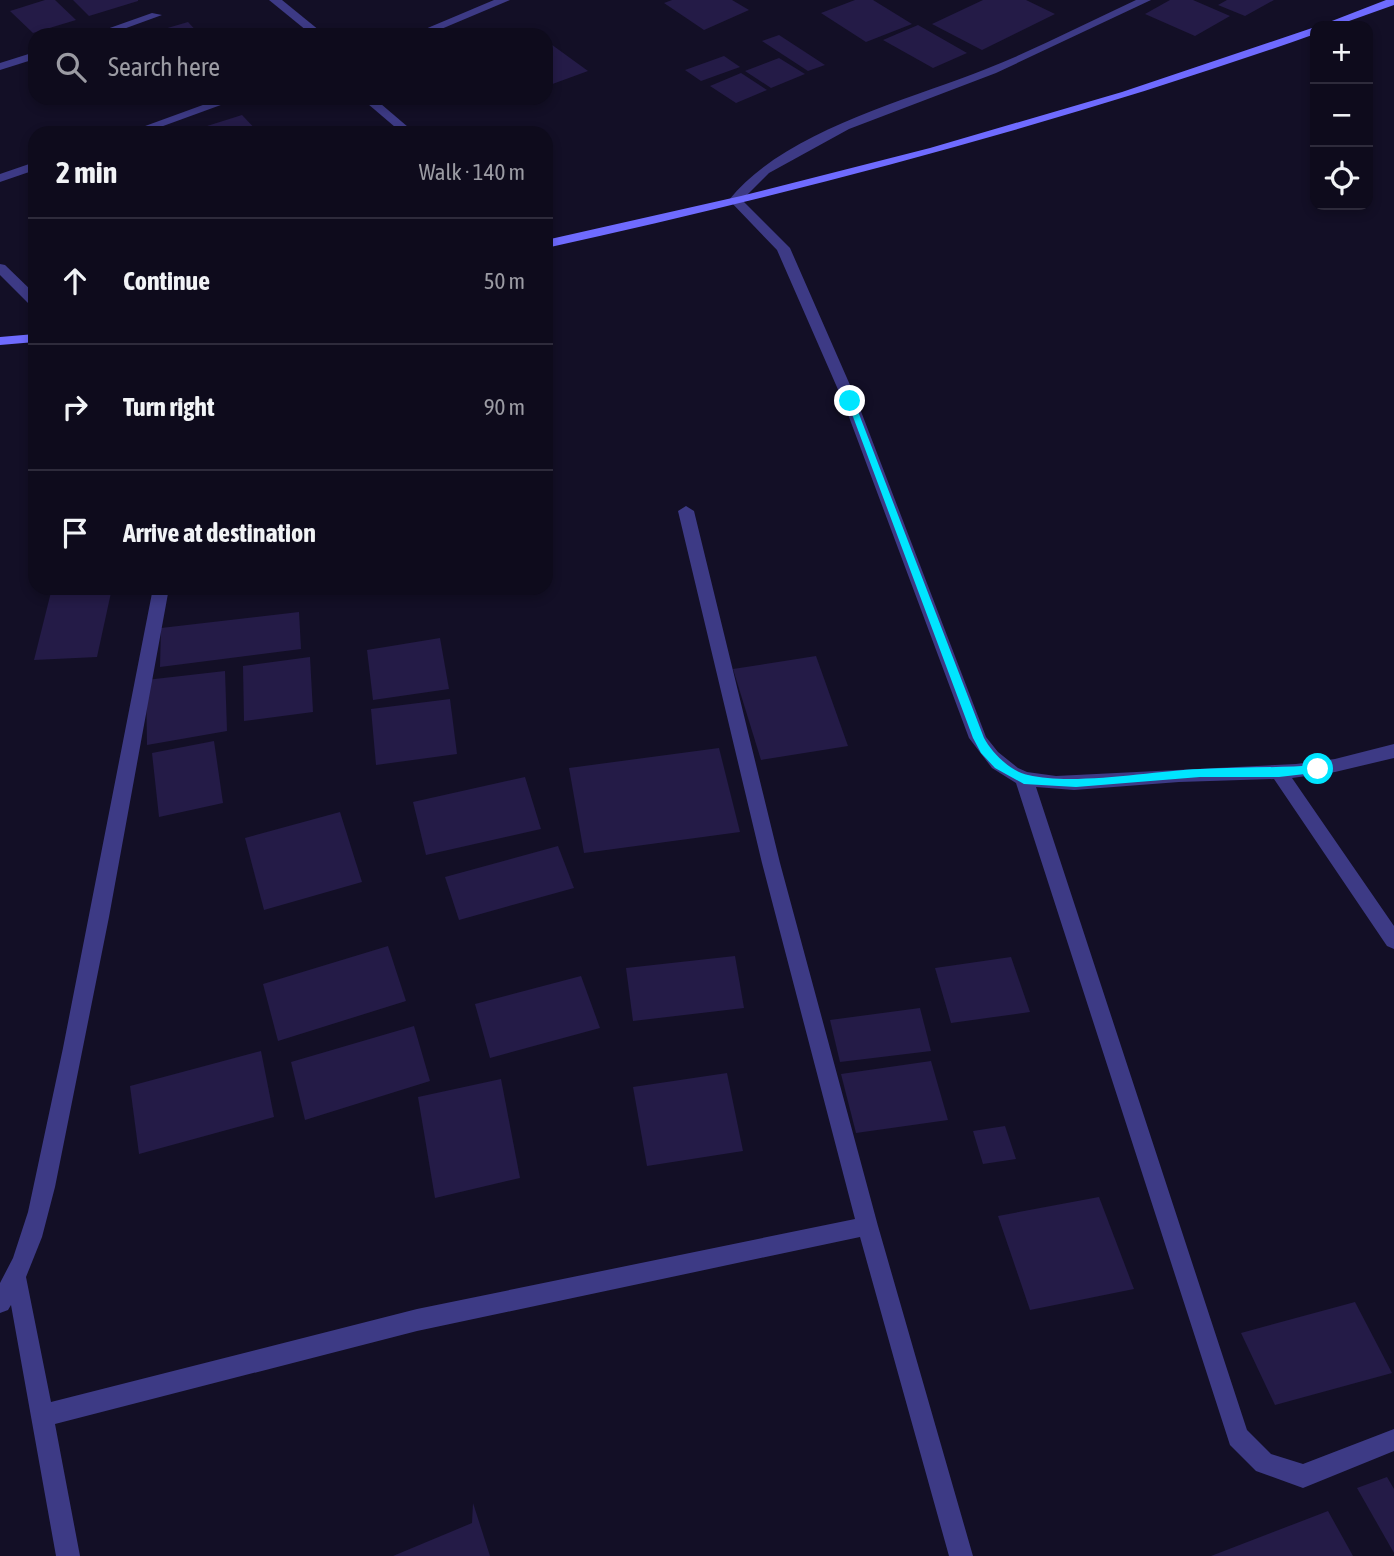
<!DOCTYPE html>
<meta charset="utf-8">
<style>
body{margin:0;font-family:"Asap Condensed",sans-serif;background:#1c1929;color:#f1f3f6}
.controls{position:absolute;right:21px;top:21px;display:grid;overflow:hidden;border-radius:14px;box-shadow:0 4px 10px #0003}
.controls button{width:63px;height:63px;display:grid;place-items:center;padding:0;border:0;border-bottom:2px solid #2e2b3b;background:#0e0b1c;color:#f1f3f6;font:35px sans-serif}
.stop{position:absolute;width:21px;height:21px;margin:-16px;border:5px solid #00e5ff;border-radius:50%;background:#fff}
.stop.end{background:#00e5ff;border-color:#fff;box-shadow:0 2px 7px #0008}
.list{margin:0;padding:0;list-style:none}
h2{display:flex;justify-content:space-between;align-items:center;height:91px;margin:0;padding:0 28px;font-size:30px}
h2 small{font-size:23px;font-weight:400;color:#9b9ba3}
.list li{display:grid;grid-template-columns:46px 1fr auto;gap:21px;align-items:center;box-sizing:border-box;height:126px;padding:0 28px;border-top:2px solid #2e2b3b}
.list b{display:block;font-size:26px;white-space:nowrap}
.list em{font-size:23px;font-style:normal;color:#9b9ba3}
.icon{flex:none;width:38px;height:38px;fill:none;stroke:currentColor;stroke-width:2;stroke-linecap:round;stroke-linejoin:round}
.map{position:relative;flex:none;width:1394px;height:1556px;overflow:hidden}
.search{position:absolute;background:#0e0b1c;box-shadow:0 4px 10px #0003;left:28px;top:28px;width:525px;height:77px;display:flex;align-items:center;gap:18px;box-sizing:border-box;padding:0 24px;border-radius:21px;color:#9b9ba3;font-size:26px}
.panel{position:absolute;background:#0e0b1c;box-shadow:0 4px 10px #0003;left:28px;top:126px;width:525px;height:469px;border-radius:21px}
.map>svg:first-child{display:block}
.building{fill:#241b47}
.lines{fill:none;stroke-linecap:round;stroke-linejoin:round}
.street{fill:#3d3a85;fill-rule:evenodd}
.secondary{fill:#6f6bff;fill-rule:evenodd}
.route{fill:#00e5ff}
</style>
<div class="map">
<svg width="1394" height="1556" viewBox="0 0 1394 1556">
<rect width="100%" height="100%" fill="#130f26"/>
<g class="building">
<path d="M45,0H55L76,20L33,33L10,11Z"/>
<path d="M73,0H138V1L89,16Z"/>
<path d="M672,0H732L749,10L704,30L664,3Z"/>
<path d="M855,0H873L912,24L866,42L821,13Z"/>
<path d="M983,0H1026L1055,14L982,50L932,24Z"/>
<path d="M1170,0H1193L1230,16L1195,36L1145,14Z"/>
<path d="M1227,0H1274L1245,16L1218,5Z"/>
<path d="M188,22L200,35H147V34Z"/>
<path d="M918,25L967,53L933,68L883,40Z"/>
<path d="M779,35L825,65L808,71L762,41Z"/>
<path d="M548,42L588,71L547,86L546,43Z"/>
<path d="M724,56L740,67L701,81L685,70Z"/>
<path d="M779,58L805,74L771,88L745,71Z"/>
<path d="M741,73L767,90L736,103L710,86Z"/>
<path d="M242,115L259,133H188V132Z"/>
<path d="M52,588H112L97,657L34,660Z"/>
<path d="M299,612L301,649L160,667L161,628Z"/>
<path d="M440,638L449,689L373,700L367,650Z"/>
<path d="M816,656L848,746L761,760L733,669Z"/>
<path d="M310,657L313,712L244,721L243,666Z"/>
<path d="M225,671L227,731L147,745L146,680Z"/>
<path d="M450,699L457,754L376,765L371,709Z"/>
<path d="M214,741L223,803L159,817L152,753Z"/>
<path d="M719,748L740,832L584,853L569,768Z"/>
<path d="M525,777L541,829L426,855L413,802Z"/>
<path d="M340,812L362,882L264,910L245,838Z"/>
<path d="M558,846L574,888L459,920L445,877Z"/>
<path d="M388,946L406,1001L278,1041L263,984Z"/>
<path d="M735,956L744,1008L633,1021L626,968Z"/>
<path d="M1011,957L1030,1012L951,1023L935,968Z"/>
<path d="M581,976L600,1028L490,1058L475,1004Z"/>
<path d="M920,1008L931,1051L840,1062L830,1020Z"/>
<path d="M414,1026L430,1081L305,1120L291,1062Z"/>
<path d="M261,1051L274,1117L139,1154L130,1086Z"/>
<path d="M931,1061L948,1120L856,1133L841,1074Z"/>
<path d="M727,1073L743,1151L647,1166L633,1087Z"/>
<path d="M501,1079L520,1178L435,1198L418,1097Z"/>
<path d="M1005,1126L1016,1159L983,1164L973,1131Z"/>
<path d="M1099,1197L1134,1289L1030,1310L998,1216Z"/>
<path d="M1355,1302L1392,1373L1275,1405L1241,1333Z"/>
<path d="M1387,1477L1394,1489V1553L1357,1488Z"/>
<path d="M473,1503L490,1556H393L472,1523Z"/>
<path d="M1328,1511L1353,1556H1211Z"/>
</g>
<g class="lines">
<g class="street">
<path d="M269,0H282L325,35H312Z"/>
<path d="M494,0H510L427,35H411Z"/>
<path d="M1136,0H1151L996,73L849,129L769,173L742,200L790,248L857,401L986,737L998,752L1018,768L1027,772L1056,776L1296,764L1335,759L1394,744V758L1335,772L1292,778L1394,926V949L1387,946L1274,779L1179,782L1074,790L1036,787L1247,1430L1271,1454L1303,1464L1394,1429V1451L1303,1488L1256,1471L1230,1445L1016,783L992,768L969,738L843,401L777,250L729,200C784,131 906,101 986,69C1037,49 1086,23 1136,0Z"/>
<path d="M152,13L162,15L107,35H90Z"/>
<path d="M35,52V59L0,70V63Z"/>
<path d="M222,98H240L144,133H126Z"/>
<path d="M361,98H374L415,133H402Z"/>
<path d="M35,162V170L0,182V174Z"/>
<path d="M0,264L5,265L35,294V306L30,305L0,275Z"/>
<path d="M686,506L694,511L780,863L878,1226L973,1556H949L860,1237L417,1331L55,1424L80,1556H56L11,1305L8,1310L0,1313V1283L13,1258L28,1212L63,1048L153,588H169L109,917L55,1187L42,1237L26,1277L51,1402L417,1309L855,1219L762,863L678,511Z"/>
</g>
<g class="secondary">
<path d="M1386,0H1394V5L1335,26H1319Z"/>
<path d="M1315,27V34C1063,123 807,190 546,248V240L741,196L930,148L1122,92Z"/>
<path d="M35,334V342L0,345V337Z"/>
</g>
</g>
<path class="route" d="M846,398L854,401L984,738C992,753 1010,771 1028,775C1074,786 1151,771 1200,769C1239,767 1278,768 1318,765L1322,766V772L1279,777H1200L1076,787L1024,784L995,768L981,753L973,738Z"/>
</svg>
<div class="controls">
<button>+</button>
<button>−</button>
<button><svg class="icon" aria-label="locate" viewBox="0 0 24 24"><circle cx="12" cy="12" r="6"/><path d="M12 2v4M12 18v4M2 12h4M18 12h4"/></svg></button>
</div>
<div class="stop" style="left:1318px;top:769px"></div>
<div class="stop end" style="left:850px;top:401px"></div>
<div class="search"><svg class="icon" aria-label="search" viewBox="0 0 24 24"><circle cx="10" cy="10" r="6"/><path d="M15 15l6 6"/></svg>Search here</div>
<section class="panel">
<h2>2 min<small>Walk · 140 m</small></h2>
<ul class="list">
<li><svg class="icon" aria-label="ahead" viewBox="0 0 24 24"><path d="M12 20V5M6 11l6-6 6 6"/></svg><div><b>Continue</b></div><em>50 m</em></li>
<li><svg class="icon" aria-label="right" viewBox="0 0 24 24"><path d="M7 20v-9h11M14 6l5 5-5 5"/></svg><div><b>Turn right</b></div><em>90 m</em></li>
<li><svg class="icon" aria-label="arrive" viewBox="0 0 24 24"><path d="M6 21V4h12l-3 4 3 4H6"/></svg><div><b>Arrive at destination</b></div></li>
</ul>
</section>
</div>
